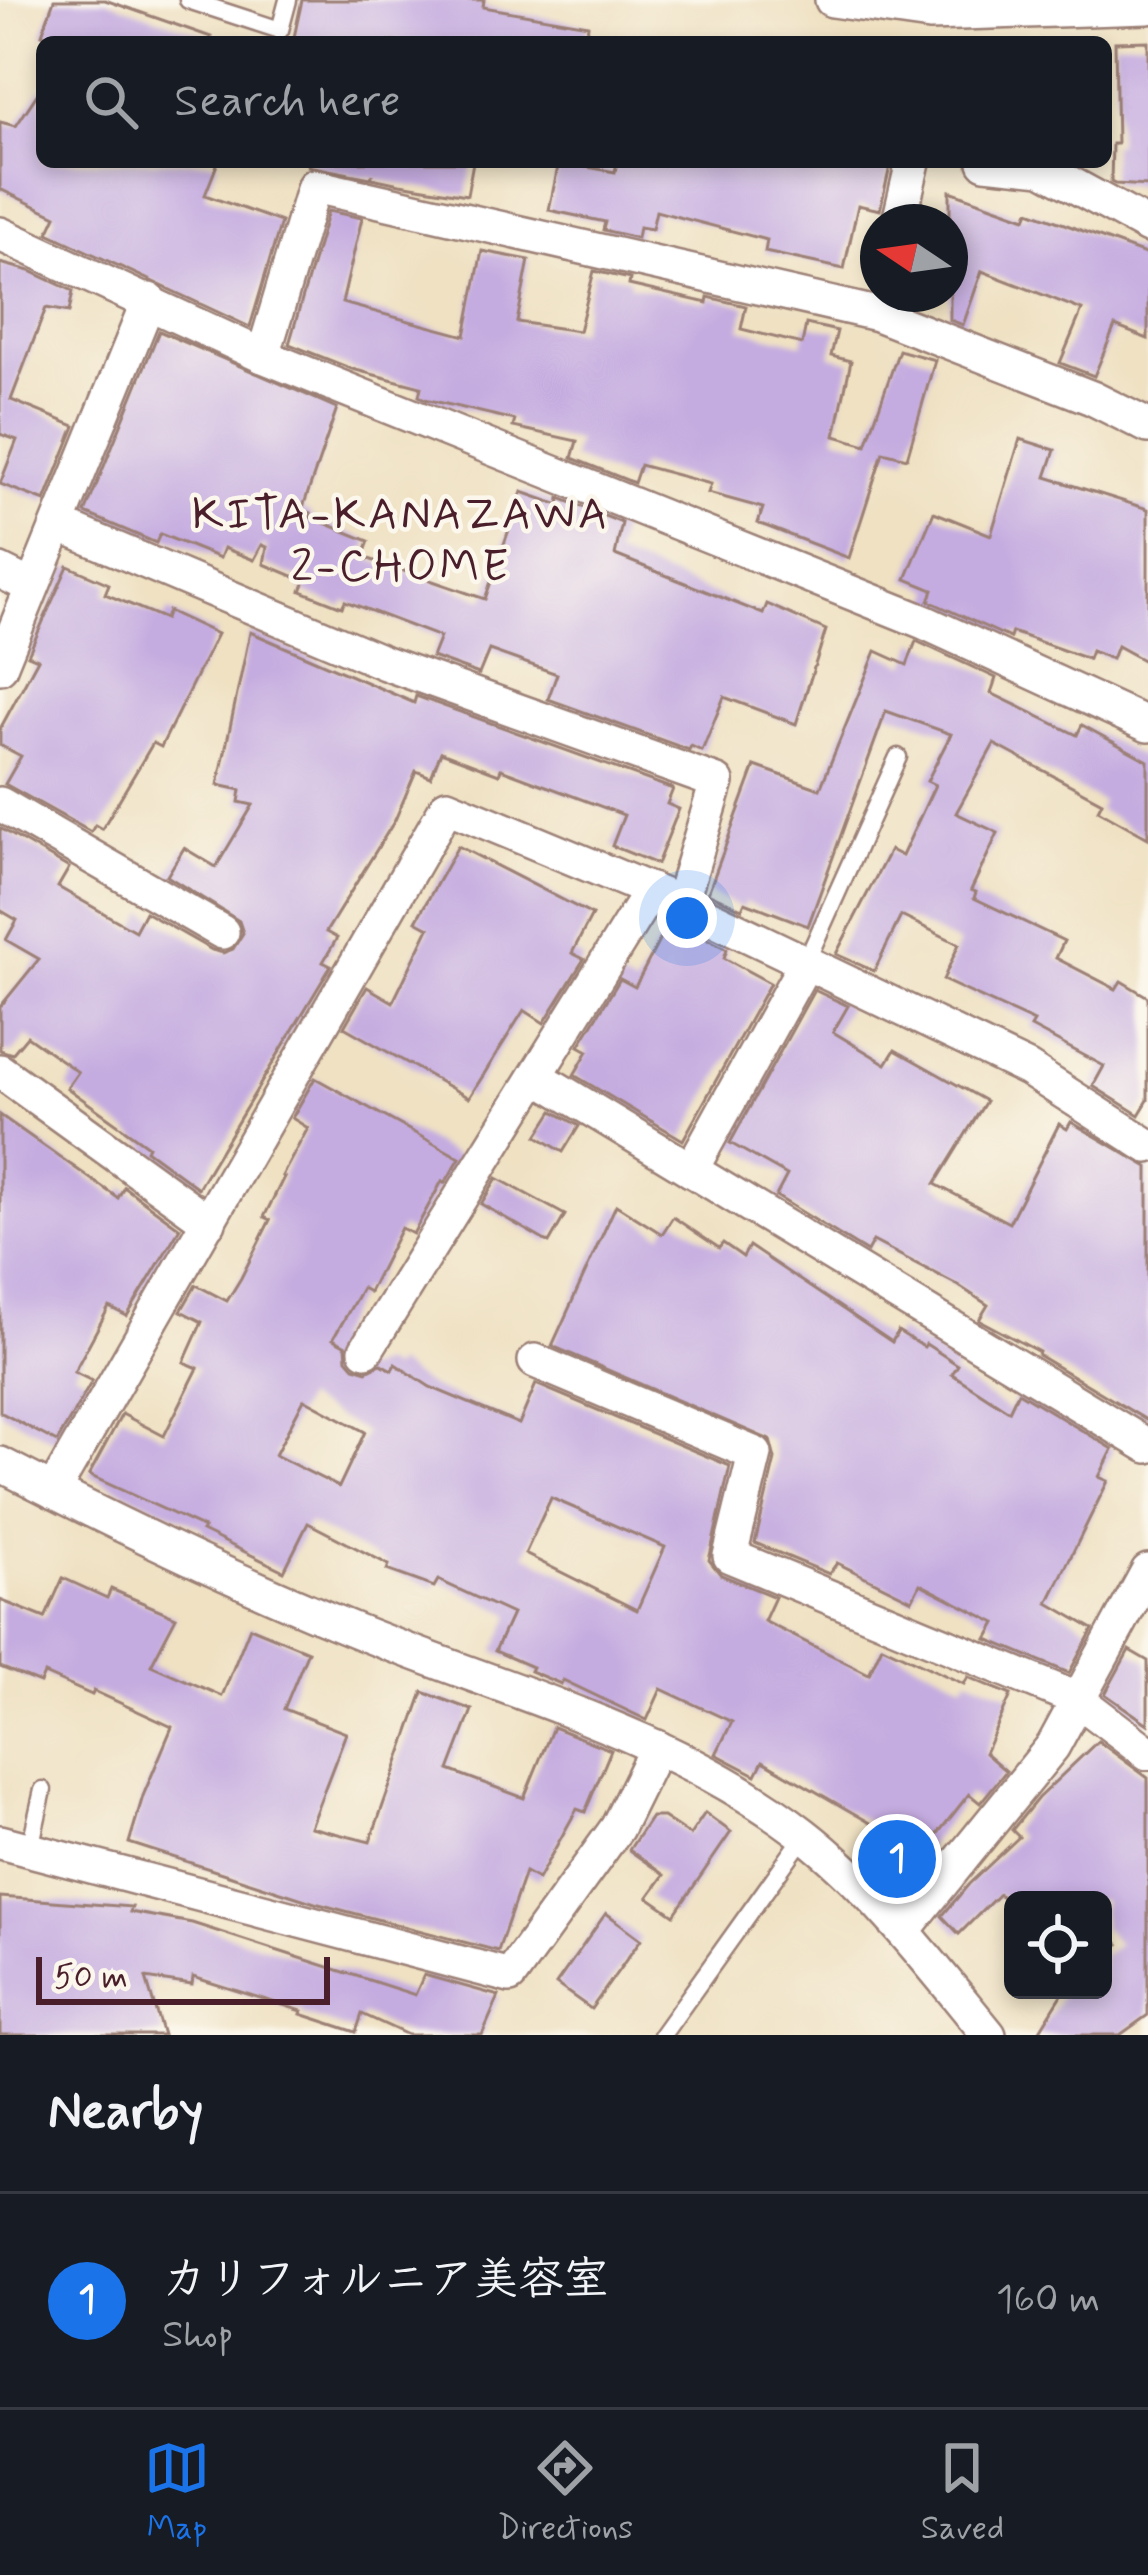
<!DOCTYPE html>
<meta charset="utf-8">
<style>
body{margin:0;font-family:Mynerve,"Klee One",sans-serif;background:#20242c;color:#f1f3f6}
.controls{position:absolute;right:36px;bottom:36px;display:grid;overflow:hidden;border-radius:18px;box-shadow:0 6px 18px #0003}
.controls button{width:108px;height:108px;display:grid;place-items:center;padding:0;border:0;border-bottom:3px solid #363941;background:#171b24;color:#f1f3f6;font:60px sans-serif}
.compass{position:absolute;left:860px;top:204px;width:108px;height:108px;border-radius:50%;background:#171b24;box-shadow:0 6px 18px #0003;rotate:283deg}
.scale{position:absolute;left:36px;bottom:30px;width:294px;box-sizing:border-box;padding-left:12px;border:6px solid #4a1f2b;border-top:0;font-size:33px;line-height:42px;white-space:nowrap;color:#4a1f2b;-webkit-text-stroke:9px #fbf7ec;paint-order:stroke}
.you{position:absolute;left:687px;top:918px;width:42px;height:42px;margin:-30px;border:9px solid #fff;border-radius:50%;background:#1a73e8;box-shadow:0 0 0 18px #1a73e833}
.badge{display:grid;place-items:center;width:78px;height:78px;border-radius:50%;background:#1a73e8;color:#fff;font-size:39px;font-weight:700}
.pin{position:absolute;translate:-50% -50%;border:6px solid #fff;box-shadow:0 3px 12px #0006}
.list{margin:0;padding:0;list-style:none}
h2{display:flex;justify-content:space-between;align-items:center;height:156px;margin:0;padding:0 48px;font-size:51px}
h2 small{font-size:39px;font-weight:400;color:#9ea1a6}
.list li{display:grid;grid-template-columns:78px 1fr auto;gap:36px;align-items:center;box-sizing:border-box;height:216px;padding:0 48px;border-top:3px solid #363941}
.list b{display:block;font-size:45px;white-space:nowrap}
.list p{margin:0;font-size:39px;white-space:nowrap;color:#9ea1a6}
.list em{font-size:39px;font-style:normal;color:#9ea1a6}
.icon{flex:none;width:66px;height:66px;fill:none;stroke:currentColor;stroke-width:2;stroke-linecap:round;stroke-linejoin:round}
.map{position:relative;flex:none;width:1148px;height:2035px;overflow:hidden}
.search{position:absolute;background:#171b24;box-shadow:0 6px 18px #0003;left:36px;right:36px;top:36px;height:132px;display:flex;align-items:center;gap:30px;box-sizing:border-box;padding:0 42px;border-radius:18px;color:#9ea1a6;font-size:45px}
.sheet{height:372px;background:#171b24}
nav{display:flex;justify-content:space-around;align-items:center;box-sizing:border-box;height:168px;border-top:3px solid #363941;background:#171b24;font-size:33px;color:#9ea1a6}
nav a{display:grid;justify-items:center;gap:6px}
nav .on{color:#1a73e8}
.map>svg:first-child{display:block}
.building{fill:#c5ace0;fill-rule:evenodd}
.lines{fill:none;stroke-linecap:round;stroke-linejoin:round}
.service-casing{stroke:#9c8076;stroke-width:21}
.minor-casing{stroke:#9c8076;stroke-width:38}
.service{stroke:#fff;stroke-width:16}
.minor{stroke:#fff;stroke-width:33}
.labels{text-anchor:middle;stroke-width:9;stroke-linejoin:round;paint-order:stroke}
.neighbourhood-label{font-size:45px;letter-spacing:3px;fill:#4a1f2b;stroke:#fbf7ec}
</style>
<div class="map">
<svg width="1148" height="2035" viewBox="0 0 1148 2035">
<rect width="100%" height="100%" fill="#fbf7ec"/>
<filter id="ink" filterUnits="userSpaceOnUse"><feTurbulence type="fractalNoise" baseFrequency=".00833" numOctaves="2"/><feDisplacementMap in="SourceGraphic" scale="24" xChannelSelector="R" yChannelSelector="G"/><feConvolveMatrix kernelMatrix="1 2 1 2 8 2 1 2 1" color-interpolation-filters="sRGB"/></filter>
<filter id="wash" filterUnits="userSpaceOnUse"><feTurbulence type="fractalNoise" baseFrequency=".004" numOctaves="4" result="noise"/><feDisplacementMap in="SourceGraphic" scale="48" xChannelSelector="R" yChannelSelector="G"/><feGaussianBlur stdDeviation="2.7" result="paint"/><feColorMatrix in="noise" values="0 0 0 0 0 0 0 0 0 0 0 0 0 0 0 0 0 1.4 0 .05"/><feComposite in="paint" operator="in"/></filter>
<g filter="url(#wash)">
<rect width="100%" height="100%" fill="#efe1c2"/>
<g id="blocks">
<g class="building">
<path d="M54,0H105L211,37L210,42H67L42,34Z"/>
<path d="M302,0H484L483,7L588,25L586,42H293Z"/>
<path d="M1148,41V186L1115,184L1111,182L1112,144H1117L1115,42Z"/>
<path d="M42,87V162H218L205,195L281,222L250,327L48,233L56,216L0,189V122L16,126Z"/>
<path d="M309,162H473L467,195L400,184L372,178V174L371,178L308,166Z"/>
<path d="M559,162L615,172L617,162H891L880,210L858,205L844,269L765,252L767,240L656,211L652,229L639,227L637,238L603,230L605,222L549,210Z"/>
<path d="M950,191L1026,218L1029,211L1148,255V339L1115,326L1094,376L1060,363L1082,310L982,271L963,325L950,320Z"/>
<path d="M328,211L362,218L342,303L465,336L482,251L529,260L517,322L579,331L594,271L630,279L629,285L707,303L708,297L746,306L741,329L802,344L806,324L837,331L831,356L851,361L835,436L866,445L899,350L935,360L907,458L883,452L849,558L758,523L763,508L708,493L711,484L640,465L634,483L572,458L577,441L513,427L515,420L425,399L419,396L421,387L352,369L289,344Z"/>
<path d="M0,263L30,271L73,291L69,312L46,308L11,400L75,426L45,501L0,484L17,440L0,434Z"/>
<path d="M159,331L337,408L302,510L311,513L310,517L369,541L363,557L485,599L522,492L559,505L560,498L622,523L615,555L763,614L767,604L826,630L796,724L724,697L702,751L691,746L689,750L548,699L557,674L489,650L479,674L432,657L440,637L345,601L342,607L301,591L305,581L264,564L267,547L262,545L254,560L224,548L220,558L160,534L156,543L85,513Z"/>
<path d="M1020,439L1055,450L1046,477L1148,509V663L1117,646L1112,659L1091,651L1088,659L1012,632L1010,638L929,601L933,590L906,579L934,512L991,535Z"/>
<path d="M68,566L109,584L105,594L165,619L168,611L217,634L161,747L153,743L102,829L95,825L91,832L5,784L21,756L0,745V729L38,659L28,655Z"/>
<path d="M250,632L414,703L416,696L673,789L667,804L679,809L657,864L612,846L624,815L501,769L499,774L441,752L431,777L416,771L395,820L326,932L337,938L323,962L331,966L198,1188L146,1150L148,1146L67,1088L78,1072L27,1036L12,1054L0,1050V1007L39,959L6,940L17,920L0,910V828L69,868L58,887L135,931L145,912L212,950L223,953L233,949L243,933L239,921L167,876L184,848L216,867L253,805L239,802L241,790L218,785Z"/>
<path d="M916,641L996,678L991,693L1077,735L1082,725L1148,761V838L1098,810L1102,802L994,744L956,813L998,833L971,890L976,892L974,898L1064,941L1056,958L1116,989L1121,981L1148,997V1100L1139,1115L1093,1086L1104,1066L1031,1027L1034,1022L943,980L959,944L901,916L874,971L836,954L890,850L902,856L935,785L927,781L951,734L886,711L808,926L745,902L742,909L708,893L755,766L820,789L876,651L907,665Z"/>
<path d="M458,846L592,915L572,953L584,959L544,1023L524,1010L469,1098L344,1027L367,987L393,1002L429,928L416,921Z"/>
<path d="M693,932L727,949L724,958L770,983L683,1140L574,1075L588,1051L579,1046L620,979L635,987L662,935L678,944L682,936L690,941Z"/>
<path d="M814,990L848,1006L833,1032L886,1064L895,1050L986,1101L935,1184L1009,1223L1059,1124L1067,1129L1071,1122L1148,1167V1421L1038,1355L1039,1352L979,1320L988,1305L959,1286L873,1241L867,1252L776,1196L787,1175L730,1143Z"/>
<path d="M315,1078L460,1158L445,1183L442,1181L413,1234L401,1228L369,1292L362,1288L333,1339L346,1346L347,1359L354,1367L367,1371L381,1364L392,1370L395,1364L430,1387L519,1424L536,1384L730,1466L709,1560L721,1575L775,1597L764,1621L869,1674L882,1646L964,1684L968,1677L1011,1695L985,1753L1006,1771L980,1803L969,1794L924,1851L934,1859L912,1886H899L871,1864L893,1836L763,1761L756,1775L716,1754L732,1722L661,1689L647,1720L563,1680L561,1684L530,1671L532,1667L495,1651L512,1614L438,1580L434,1587L387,1570L389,1565L308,1523L284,1571L202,1531L204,1528L89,1475L122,1414L164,1436L198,1368L184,1362L202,1322L181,1311L196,1285L227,1301L241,1278L270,1220L264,1217L284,1177L282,1176L308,1128L292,1118ZM304,1399L365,1432L339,1487L275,1455ZM551,1498L665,1547L637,1610L525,1554Z"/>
<path d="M553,1111L579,1126L563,1152L537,1136Z"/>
<path d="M0,1115L118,1198L124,1187L180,1228L127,1316L109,1307L74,1372L92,1381L57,1442L0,1412Z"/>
<path d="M497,1178L565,1215L549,1243L481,1204Z"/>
<path d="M616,1205L662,1234L673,1217L719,1248L723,1243L743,1257L749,1246L892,1342L898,1331L924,1347L926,1344L958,1365L952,1374L1009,1411L1018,1392L1113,1449L1099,1477L1108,1481L1048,1603L1093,1629L1069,1673L987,1639L996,1623L920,1584L912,1600L837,1563L829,1574L755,1543L775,1459L770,1440L552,1346Z"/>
<path d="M63,1578L107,1598L111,1589L176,1617L151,1665L222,1696L250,1627L308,1651L284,1709L346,1733L310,1827L370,1842L423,1692L472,1710L449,1770L524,1798L553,1727L611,1750L585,1812L577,1809L538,1879L525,1872L498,1951L315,1903L129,1843L143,1796L172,1727L94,1691L92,1695L44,1674L40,1683L0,1667V1600L45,1618Z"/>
<path d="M1129,1650L1148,1661V1724L1105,1694Z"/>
<path d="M1098,1741L1148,1778V2015L1120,2035H1037L1065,1990H1103V1955L1119,1944L1103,1927V1900H1005L999,1894L959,1934L942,1916L969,1884L1019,1837L1012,1830L1038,1798Z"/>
<path d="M705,1813L731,1832L674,1915L648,1897L664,1875L629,1850L651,1817H663L690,1835Z"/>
<path d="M0,1897L132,1907L130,1912L192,1923L415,1995L424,1975L499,1996L482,2035H408L362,2014L356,2032L301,2014L302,2011L193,1977L192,1985L146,1978L163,2035H0Z"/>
<path d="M606,1913L641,1939L591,2009L556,1984Z"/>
</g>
</g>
</g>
<g filter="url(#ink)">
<use href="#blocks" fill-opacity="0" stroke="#9c8076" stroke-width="3"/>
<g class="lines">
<g class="service-casing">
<g id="service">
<path d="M188,0L280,30L288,0"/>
<path d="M806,962L898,757"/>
<path d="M30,1848L43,1790"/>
<path d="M662,2035L805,1835"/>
</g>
</g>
<g class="minor-casing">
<g id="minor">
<path d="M832,0L930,14L1148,7"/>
<path d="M985,162L1042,168L1148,226"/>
<path d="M899,222L913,162"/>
<path d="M0,234L263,356L924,622L1148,725"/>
<path d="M263,356L314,186L877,314L1092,398L1148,426"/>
<path d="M59,525L385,663L717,782L681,903"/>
<path d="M0,571L32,587"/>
<path d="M0,667L149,300"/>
<path d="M0,804L222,932"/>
<path d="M0,1071L209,1222"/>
<path d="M536,1076L1148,1446"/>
<path d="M691,1170L806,962"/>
<path d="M366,1350L651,890"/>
<path d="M535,1361L755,1454L730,1556L1077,1699L1148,1753"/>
<path d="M0,1464C113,1522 230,1579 347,1627C501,1690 670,1732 803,1834C873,1888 934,1968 989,2035"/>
<path d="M53,1491L447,806L681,903L1028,1069L1148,1146"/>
<path d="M0,1842L510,1976L617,1828L657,1747"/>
<path d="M903,1931L1053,1746L1148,1571"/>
</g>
</g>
<use href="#service" class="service"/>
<use href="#minor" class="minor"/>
</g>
</g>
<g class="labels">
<g class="neighbourhood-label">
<text x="401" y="528">KITA-KANAZAWA<tspan x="401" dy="52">2-CHOME</tspan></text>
</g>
</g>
</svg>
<div class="controls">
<button><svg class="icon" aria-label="locate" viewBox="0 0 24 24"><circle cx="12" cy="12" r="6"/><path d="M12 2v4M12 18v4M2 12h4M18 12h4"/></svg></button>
</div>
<svg class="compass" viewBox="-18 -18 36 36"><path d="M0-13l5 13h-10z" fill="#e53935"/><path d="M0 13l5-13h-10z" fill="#9ea1a6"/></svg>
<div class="scale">50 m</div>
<div class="you"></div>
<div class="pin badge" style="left:897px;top:1859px">1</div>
<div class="search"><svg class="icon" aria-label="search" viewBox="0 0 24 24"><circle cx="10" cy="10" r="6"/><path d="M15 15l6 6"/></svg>Search here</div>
</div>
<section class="sheet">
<h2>Nearby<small></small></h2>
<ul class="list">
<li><span class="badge">1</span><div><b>カリフォルニア美容室</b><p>Shop</p></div><em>160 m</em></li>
</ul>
</section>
<nav>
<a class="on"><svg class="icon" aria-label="map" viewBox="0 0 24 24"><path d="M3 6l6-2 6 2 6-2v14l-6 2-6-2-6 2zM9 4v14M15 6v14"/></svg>Map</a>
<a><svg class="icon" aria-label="directions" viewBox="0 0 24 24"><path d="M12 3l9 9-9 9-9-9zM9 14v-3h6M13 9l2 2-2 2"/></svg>Directions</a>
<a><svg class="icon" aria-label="saved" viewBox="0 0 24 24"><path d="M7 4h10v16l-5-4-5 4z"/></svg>Saved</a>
</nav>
